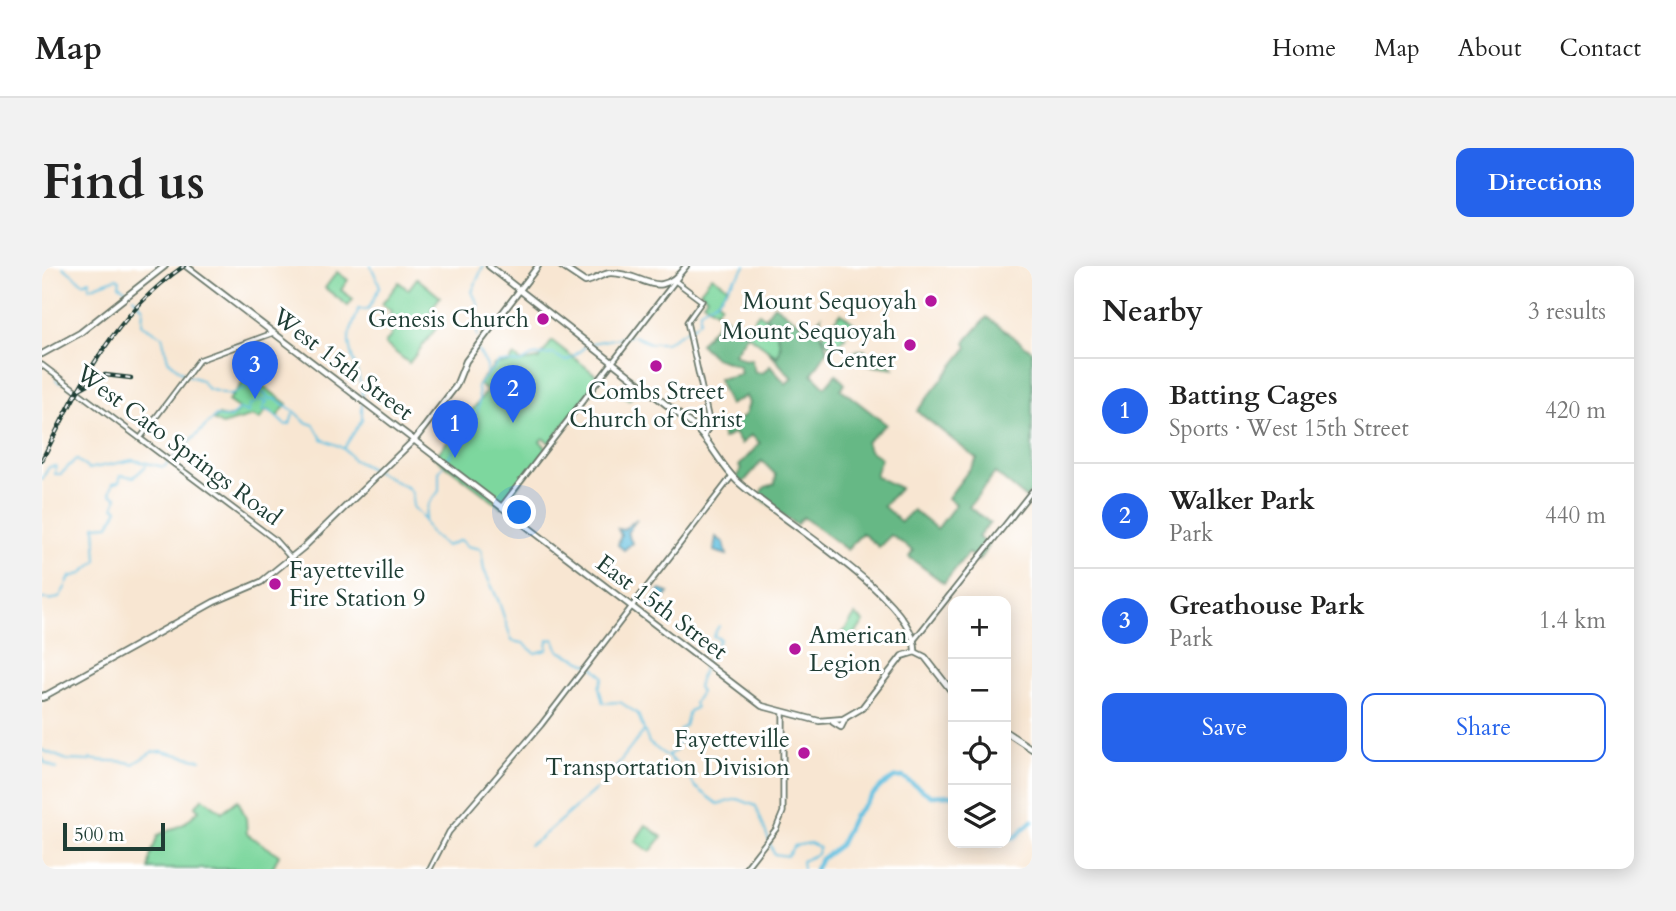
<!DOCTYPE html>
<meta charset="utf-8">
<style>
body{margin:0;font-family:Cardo,serif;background:#f2f2f2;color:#222}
.controls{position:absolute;right:21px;bottom:21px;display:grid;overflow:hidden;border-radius:14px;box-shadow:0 4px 18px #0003}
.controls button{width:63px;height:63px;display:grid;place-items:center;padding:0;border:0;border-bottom:2px solid #e0e0e0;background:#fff;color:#222;font:35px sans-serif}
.scale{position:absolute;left:21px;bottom:18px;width:102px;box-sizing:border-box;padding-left:7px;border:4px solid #1f3d34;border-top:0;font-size:19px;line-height:24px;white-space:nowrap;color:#1f3d34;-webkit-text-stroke:5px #fff;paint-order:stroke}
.you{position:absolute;left:478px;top:247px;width:24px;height:24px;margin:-18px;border:5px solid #fff;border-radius:50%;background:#1a73e8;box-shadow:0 0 0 10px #1a73e833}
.badge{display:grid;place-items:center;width:46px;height:46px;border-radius:50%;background:#2563eb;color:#fff;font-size:23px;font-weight:700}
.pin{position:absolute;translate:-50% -58px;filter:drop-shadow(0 2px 4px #0008)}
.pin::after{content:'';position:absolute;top:37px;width:24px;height:21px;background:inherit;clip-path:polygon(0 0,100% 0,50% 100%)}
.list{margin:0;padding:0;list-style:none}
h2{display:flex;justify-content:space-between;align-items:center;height:91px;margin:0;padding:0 28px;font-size:30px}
h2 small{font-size:23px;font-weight:400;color:#767676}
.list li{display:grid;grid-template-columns:46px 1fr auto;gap:21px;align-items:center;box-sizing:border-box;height:105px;padding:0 28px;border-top:2px solid #e0e0e0}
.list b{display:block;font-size:26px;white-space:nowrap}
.list p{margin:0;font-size:23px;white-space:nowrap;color:#767676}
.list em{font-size:23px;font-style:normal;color:#767676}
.actions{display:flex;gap:14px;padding:21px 28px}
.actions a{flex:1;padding:16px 0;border:2px solid #2563eb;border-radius:14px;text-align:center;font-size:24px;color:#2563eb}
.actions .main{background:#2563eb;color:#fff}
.icon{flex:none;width:38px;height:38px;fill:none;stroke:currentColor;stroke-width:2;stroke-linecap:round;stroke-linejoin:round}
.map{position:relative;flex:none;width:990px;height:603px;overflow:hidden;border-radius:14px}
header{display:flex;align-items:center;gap:42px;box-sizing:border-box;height:98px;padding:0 35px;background:#fff;border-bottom:2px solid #e0e0e0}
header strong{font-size:33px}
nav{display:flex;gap:38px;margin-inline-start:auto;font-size:24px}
.intro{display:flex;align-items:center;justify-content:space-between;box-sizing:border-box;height:168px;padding:0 42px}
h1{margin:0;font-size:49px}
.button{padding:18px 32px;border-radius:14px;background:#2563eb;color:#fff;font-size:24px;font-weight:700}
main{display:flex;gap:42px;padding:0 42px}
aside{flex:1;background:#fff;border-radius:14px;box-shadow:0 4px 18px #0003}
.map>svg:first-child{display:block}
.green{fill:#7dd79e;stroke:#4e8a69;stroke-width:2}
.forest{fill:#66b885;stroke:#427a5c;stroke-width:2}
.water{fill:#62c0e0;stroke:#407e8a;stroke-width:2}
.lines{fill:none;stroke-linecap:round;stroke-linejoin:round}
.stream{stroke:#62c0e0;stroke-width:2}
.river{stroke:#62c0e0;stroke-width:4.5}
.minor-casing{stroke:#6b786b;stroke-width:7}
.major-casing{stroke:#6b786b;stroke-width:8}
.highway-casing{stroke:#6b786b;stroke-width:10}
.minor{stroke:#fff;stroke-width:3.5}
.major{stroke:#fff;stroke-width:4.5}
.highway{stroke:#fff;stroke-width:6}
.rail-casing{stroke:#1f3d34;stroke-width:4.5}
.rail{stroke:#fff;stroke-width:2;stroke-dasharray:5;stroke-linecap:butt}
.poi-dot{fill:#b5179e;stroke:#fff;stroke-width:2.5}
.labels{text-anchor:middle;stroke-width:6;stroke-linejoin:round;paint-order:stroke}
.poi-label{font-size:24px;fill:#1f3d34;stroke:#fff;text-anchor:end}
.street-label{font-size:24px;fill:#1f3d34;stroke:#fff}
</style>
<header>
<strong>Map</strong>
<nav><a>Home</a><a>Map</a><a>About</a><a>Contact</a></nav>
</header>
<div class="intro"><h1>Find us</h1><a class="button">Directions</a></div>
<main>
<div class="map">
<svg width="990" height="603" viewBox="0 0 990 603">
<rect width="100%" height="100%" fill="#fff"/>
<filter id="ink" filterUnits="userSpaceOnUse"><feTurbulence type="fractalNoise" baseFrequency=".0143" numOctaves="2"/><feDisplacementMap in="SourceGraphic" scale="14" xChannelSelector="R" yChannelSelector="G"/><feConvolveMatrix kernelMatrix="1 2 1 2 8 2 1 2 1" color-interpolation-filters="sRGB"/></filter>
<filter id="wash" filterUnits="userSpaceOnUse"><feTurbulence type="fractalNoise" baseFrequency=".00686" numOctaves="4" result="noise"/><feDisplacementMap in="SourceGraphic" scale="28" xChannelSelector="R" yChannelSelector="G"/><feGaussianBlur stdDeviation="1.57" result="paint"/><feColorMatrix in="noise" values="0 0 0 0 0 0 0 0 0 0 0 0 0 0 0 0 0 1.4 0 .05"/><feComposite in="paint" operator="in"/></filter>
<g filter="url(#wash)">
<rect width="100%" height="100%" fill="#f8e6d2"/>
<g class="green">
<path d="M295,6L306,14L299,24L311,33L306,40L283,22Z"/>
<path d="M670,10L686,21L675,35L679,38L674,45L661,36L665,31L658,25Z"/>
<path d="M375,12L398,31L388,45L399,56L367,97L343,78L350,68L345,62L352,53L347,50L350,46L340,38L357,16L366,24Z"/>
<path d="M717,47L737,62L734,66L739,72L736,91L702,66Z"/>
<path d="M799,47L814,59L809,65L803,61L800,68L804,71L790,82L781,70Z"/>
<path d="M510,75L558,112L508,177L501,172L498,175L505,182L459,241L393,191L445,125L436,118L453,98L467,97L472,90L480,96L497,93Z"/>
<path d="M207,109L245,138L235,151L225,144L217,154L211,150L180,159L171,154L177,149L184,152L191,150L197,143L186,135Z"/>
<path d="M588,110L604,124L600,129L594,125L587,134L575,125Z"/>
<path d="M813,349L822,356L808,374L800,368Z"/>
<path d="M161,532L180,546L196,534L204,552L205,568L237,589L230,603H107L108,591L116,569L142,558L157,544L153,540Z"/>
<path d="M604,559L620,571L608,586L593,575Z"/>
</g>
<g class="forest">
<path d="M732,39L768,64L779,51L778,66L786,84L770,108L783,121L794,108L803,118L799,123L844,158L824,176L827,184L839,192L833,210L858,222L841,240L859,256L871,244L895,263L914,238L906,232L935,193L875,145L925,82L923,76L945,51L990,85V225L984,232L953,207L927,241L948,257L936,271L947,280L936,295L926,287L902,317L867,291L871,285L849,269L837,281L820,267L805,284L761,251L754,259L717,231L723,221L733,218L734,209L720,195L701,217L694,212L699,203L697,200L718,177L709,169L699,178L692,167L681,173L679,167L703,149L707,137L704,130L687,139L676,113L699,108L697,100L673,92L658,78L681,50L706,68L692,88L703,94L709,93L713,106L721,107L728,100L744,118L750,112L725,84L735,91C742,79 737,75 734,66L737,62L723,51Z"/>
<path d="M816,84H823L830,94L845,97L853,103L825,99L811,87Z"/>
</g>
<g class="water">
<path d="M595,253L585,267L590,277L582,284L576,279L579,269L576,263L581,264Z"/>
<path d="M674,271L682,277L685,289L672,285Z"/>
<path d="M618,324L627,327L614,343L608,337Z"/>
</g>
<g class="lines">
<g class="stream">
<path d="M21,1L41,17L48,14L47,22L75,12L78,14L77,19L87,26"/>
<path d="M696,10L703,0"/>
<path d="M686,20L694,11"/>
<path d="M91,31L101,42L100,59L120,70L126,94L144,110"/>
<path d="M329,38L338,20L329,0"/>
<path d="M667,39L675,35L685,22"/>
<path d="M647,63L658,55V44L665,40"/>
<path d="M435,70L436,38L430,26L441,0"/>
<path d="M592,70L610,78"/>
<path d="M550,77L588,70"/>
<path d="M613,77H623L645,64"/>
<path d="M436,84L445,100L444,107"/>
<path d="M515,90L523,95L530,92"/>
<path d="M532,90L545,79"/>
<path d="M147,110L159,114L165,122"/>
<path d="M14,113L18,117"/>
<path d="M166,123L188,129L200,123L214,121L228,133H234C239,138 244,139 249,143C258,149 259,156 272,159L280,173C291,177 305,182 310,193L366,222L370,227L371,242L379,249L388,267L404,280L419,274L424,280L439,283L442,304L457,336L470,375L481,377L493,387L505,384L506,374L512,373L517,385C531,392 553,398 561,411L557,421L561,437L578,436L596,448L607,477L642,503L653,521L676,538L696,533L714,540L732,588L745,590L752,580L768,577L777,581L775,588L760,595L761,603"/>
<path d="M321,132C320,112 309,96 307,76C306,64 315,54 316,43L325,44L328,40"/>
<path d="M302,182L320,154V138"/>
<path d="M404,195C419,172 445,149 435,120L457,96L478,97L490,90L513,88"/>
<path d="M0,213L7,201L14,200L13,208H19L34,193L46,203L91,194L122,201L174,150L188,152L197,143L206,146L208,139L217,134L225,135L220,144L228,145L243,159L248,158L251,148"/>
<path d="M382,256L386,239L397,225V206L401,200"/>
<path d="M25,317L28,311L39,308L55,295L53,260L67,259L76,243L72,241L75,231L68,228L71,217L77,216L79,209L92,211L104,200"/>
<path d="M0,333H4"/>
<path d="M6,334L17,332L24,320"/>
<path d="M664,396L678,373L671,370L677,360"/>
<path d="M0,484L25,494L47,495"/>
<path d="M0,491L3,497L15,503"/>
<path d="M48,493C63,497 78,493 91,498L110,486L119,485L159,494"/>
<path d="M630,496L626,489L635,484L632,482L634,478L640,477L637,465L643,460L647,445L654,442L652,437L659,426L656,421L662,399"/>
<path d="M558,521L602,465"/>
<path d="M496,574L554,523"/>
<path d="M487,579L494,575"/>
</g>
<g class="river">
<path d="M964,573L973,571L990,555"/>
<path d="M773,603L779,593L798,579L811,551L839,520L852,512L861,511L889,530L911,529"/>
</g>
</g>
</g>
<g filter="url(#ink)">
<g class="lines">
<g class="minor-casing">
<g id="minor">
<path d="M632,14L660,35L645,56L668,159L662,170"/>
<path d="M0,99L232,273L249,292"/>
<path d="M99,171L157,94L231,67"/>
<path d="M459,241L637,10"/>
<path d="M872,374L990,225"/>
<path d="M388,603L407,566L499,459L690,210"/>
<path d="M703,603L734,563L741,546V447"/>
</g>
</g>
<g class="major-casing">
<g id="major">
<path d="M144,0L720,440L777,455L801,453L820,442L860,390L873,386"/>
<path d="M447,0L648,157C668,173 677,198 695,215C733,251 876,333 873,386"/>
<path d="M519,0L543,16C553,15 560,7 569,7C603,7 616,37 644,0"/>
<path d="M0,88L38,67L123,0"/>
<path d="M873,386L883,391L911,427"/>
<path d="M1,431L172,336L219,316L262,281L374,172L414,120L424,95L496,0"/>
<path d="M791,456L799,461L803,453"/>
<path d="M964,466L990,483"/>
</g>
</g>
<g class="highway-casing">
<path id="highway" d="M0,431L3,430"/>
</g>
<use href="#minor" class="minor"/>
<use href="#major" class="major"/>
<use href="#highway" class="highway"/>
<g class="rail-casing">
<g id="rail">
<path d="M37,123L63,109L89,112"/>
<path d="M0,194C37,120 72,48 142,0"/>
</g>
</g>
<use href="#rail" class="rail"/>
</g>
</g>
<g class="poi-dot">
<circle cx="889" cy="35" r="7"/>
<circle cx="501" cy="53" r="7"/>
<circle cx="868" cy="79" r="7"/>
<circle cx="614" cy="100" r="7"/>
<circle cx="233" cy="318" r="7"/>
<circle cx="753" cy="383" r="7"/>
<circle cx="762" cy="487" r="7"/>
</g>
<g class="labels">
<g class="poi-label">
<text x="875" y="43">Mount Sequoyah</text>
<text x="487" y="61">Genesis Church</text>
<text x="854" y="73">Mount Sequoyah<tspan x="854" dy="28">Center</tspan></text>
<text x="614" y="133" text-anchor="middle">Combs Street<tspan x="614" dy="28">Church of Christ</tspan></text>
<text x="247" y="312" text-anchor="start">Fayetteville<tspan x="247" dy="28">Fire Station 9</tspan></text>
<text x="767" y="377" text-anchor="start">American<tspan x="767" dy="28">Legion</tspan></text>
<text x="748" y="481">Fayetteville<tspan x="748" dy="28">Transportation Division</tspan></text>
</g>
<g class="street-label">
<text transform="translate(301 98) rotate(37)" y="8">West 15th Street</text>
<text transform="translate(137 179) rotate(37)" y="8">West Cato Springs Road</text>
<text transform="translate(620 341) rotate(37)" y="8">East 15th Street</text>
</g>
</g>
</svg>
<div class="controls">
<button>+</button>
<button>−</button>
<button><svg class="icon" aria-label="locate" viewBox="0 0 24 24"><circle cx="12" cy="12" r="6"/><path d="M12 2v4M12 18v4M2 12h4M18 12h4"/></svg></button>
<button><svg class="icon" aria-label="layers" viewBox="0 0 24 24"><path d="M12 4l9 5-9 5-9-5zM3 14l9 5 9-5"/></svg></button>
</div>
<div class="scale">500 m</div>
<div class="you"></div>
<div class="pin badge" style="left:413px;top:192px">1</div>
<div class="pin badge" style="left:471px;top:157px">2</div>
<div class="pin badge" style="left:213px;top:133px">3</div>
</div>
<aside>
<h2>Nearby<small>3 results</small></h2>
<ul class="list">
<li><span class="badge">1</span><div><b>Batting Cages</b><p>Sports · West 15th Street</p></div><em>420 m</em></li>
<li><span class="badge">2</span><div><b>Walker Park</b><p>Park</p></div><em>440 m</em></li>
<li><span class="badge">3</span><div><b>Greathouse Park</b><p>Park</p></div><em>1.4 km</em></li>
</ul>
<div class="actions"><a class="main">Save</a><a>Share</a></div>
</aside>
</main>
